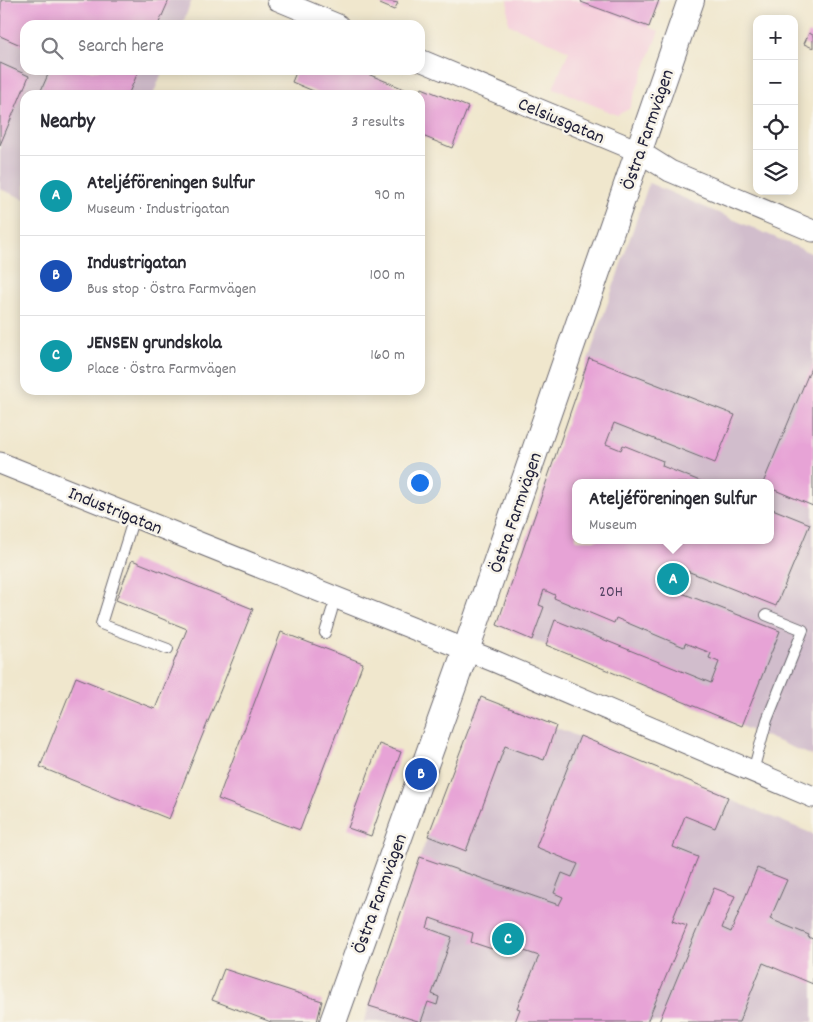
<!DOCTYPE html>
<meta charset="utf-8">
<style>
body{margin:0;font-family:Dekko,sans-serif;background:#f7f7f7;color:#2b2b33}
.controls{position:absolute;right:15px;top:15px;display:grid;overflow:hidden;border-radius:10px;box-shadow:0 2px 12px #0003}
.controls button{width:45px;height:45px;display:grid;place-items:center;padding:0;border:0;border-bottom:1px solid #e1e1e2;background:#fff;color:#2b2b33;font:25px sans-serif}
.you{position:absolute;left:419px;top:482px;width:18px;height:18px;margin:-12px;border:4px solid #fff;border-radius:50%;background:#1a73e8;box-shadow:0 0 0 8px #1a73e833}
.badge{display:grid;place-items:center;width:32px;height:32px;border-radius:50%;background:#1f6fb2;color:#fff;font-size:16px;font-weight:700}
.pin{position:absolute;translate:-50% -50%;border:2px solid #fff;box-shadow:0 1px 5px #0006}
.popup{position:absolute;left:572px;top:479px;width:202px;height:65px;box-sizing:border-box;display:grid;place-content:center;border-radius:10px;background:#fff;filter:drop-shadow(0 1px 4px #0005);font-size:16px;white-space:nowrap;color:#7c7c81}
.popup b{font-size:19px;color:#2b2b33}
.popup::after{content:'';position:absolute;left:50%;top:100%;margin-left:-10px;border:10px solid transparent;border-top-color:#fff}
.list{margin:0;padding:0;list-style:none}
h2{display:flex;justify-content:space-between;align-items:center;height:65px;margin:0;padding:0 20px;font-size:21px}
h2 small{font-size:16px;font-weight:400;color:#7c7c81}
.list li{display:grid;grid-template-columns:32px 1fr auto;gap:15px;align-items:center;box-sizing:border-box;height:80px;padding:0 20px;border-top:1px solid #e1e1e2}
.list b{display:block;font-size:19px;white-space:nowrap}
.list p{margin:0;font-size:16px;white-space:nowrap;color:#7c7c81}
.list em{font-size:16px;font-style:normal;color:#7c7c81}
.icon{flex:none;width:28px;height:28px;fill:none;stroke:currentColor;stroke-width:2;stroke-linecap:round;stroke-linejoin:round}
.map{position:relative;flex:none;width:813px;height:1022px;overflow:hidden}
.search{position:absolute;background:#fff;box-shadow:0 2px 12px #0003;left:20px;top:20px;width:405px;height:55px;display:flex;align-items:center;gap:12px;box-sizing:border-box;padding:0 18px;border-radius:15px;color:#7c7c81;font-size:19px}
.panel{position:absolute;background:#fff;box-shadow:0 2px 12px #0003;left:20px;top:90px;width:405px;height:305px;border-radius:15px}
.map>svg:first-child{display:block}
.built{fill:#f5cfdb}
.industrial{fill:#d1bdcc;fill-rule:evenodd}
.building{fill:#e7a3d6}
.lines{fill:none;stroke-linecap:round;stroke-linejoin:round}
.service-casing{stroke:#6a676e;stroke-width:12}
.minor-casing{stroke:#6a676e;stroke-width:23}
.tertiary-casing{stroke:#6a676e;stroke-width:28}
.service{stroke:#fff;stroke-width:10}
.minor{stroke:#fff;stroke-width:21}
.tertiary{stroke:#fff;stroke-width:26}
.labels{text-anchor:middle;stroke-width:5;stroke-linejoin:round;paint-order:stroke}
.number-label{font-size:16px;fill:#534262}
.street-label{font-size:19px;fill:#22223b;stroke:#f7f3e8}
</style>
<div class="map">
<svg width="813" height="1022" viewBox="0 0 813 1022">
<rect width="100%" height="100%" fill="#f7f3e8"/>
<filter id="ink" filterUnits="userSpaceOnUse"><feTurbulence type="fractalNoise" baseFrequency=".02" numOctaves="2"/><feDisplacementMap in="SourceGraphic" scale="10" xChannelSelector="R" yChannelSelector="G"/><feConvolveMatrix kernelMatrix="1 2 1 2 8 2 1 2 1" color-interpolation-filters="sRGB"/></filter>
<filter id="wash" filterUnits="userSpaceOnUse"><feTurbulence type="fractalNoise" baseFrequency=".0096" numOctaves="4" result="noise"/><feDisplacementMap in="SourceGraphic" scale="20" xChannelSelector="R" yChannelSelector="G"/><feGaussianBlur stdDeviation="1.12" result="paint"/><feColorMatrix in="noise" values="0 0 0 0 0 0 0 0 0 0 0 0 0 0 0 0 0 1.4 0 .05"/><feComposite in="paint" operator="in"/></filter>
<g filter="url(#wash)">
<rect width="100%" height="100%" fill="#f0e7cd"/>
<path class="built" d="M508,0H659L649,27L659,31L629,109L617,115L553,88L569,51L508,24Z"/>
<g class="industrial">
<path d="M0,0H192L182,25H25V70H163L153,95H25V199L0,189Z"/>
<path d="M649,183L813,254V756L497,625ZM576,483H770V540H576Z"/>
<path d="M490,700L813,834V1022H364L420,857L478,705Z"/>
</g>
<g id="blocks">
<g class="building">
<path d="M1,0H169L158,25H25V47L0,36Z"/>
<path d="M382,0L398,3L394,10L380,4Z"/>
<path d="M582,0H659L649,27L581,2Z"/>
<path d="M809,33L813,35V48L804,44Z"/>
<path d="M0,63L29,76L0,145Z"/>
<path d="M50,70H139L128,95H39Z"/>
<path d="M297,70H358L419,95L422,88L468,107L452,148L420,135V95H323L292,82Z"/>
<path d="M589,358L735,415L715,463L614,423L606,444L621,450L623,445L663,461L662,466L705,483H576V540H770V508L810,524L776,606L682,569L674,590L780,631L742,726L546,645L555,620L711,683L719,662L709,658L711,653L685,643L684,647L616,618L614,623L554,598L555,595L544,590L539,605L544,607L532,640L497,625Z"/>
<path d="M813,363V506L770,488V483H763Z"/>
<path d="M132,560L253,609L169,819L40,767L76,677L155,709L187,629L116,600Z"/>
<path d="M281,632L363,663L300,830L218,799Z"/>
<path d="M481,697L556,726L544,760L505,746L466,851L428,836Z"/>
<path d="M580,736L728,797L715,828L685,816L673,847L698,857L672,921L687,926L647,1022H515L520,1009L517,1008L539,956L495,941L492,949L471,942L473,933L430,918L427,928L452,937L432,994L439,997L437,1005L428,1002L421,1022L369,1006L420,857L559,905L563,897L554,893L562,873L572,877L578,864L536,847Z"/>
<path d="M379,744L401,752L371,836L348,828Z"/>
<path d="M757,868L787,880L770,919L809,935L808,937L813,939V984L763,963L739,1022H659L714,888L735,896L722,928L731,932Z"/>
<path d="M224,969L322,1001L317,1022H271L212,1000Z"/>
</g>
</g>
</g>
<g filter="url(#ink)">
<use href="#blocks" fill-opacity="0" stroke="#6a676e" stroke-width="1"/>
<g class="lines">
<g class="service-casing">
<g id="service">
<path d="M134,517L101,624L168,649"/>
<path d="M325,633L332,610"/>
<path d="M753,771L767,720L803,630L766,615"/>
</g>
</g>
<g class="minor-casing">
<g id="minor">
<path d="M278,0L338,25"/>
<path d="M420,60L638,151L670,171L813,231"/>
<path d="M0,463L494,661L813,797"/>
</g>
</g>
<g class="tertiary-casing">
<path id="tertiary" d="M333,1022L466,650L691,0"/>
</g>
<use href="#service" class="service"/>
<use href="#minor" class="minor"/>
<use href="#tertiary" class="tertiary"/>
</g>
</g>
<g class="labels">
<g class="number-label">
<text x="611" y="596">20H</text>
</g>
<g class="street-label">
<text transform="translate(562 119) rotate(23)" y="7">Celsiusgatan</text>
<text transform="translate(646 129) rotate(-71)" y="7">Östra Farmvägen</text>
<text transform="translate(116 509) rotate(22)" y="7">Industrigatan</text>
<text transform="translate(514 512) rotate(-71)" y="7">Östra Farmvägen</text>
<text transform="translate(378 893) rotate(-70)" y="7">Östra Farmvägen</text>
</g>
</g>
</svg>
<div class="controls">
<button>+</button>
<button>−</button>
<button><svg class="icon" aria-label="locate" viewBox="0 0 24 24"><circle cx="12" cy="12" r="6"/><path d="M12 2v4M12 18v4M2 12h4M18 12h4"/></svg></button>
<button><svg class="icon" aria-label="layers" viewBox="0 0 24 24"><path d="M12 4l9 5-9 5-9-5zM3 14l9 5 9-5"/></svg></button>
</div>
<div class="you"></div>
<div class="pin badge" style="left:673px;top:579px;background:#0f9aa8">A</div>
<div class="popup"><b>Ateljéföreningen Sulfur</b>Museum</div>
<div class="pin badge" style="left:421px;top:774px;background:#1a4fb4">B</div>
<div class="pin badge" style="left:508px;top:939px;background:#0f9aa8">C</div>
<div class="search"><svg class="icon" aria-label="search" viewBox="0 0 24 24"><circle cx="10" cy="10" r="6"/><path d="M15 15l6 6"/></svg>Search here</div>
<section class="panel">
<h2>Nearby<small>3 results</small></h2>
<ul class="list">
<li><span class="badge" style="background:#0f9aa8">A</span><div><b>Ateljéföreningen Sulfur</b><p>Museum · Industrigatan</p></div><em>90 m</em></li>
<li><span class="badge" style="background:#1a4fb4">B</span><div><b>Industrigatan</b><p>Bus stop · Östra Farmvägen</p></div><em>100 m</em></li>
<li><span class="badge" style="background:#0f9aa8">C</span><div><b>JENSEN grundskola</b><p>Place · Östra Farmvägen</p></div><em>160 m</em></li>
</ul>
</section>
</div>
